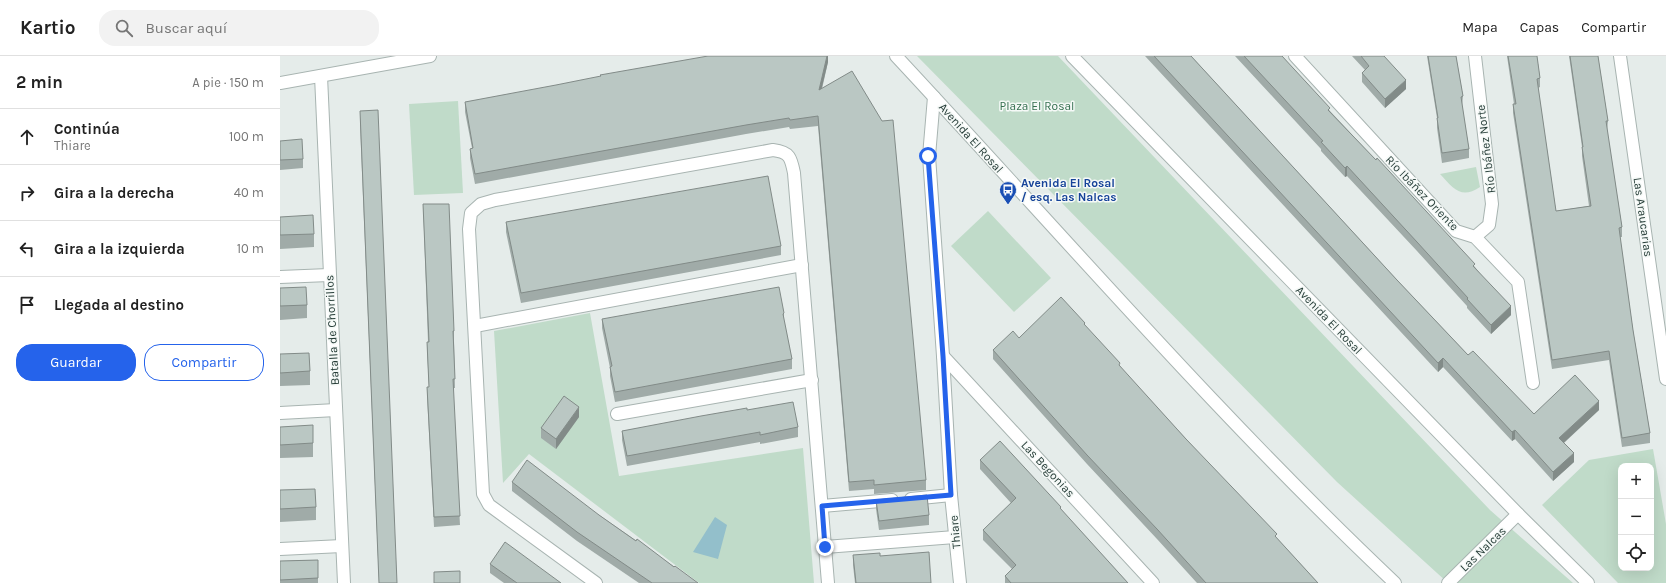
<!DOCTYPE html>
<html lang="es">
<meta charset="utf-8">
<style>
body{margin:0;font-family:Karla,sans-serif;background:#f2f2f2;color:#222}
.controls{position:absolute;right:12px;bottom:12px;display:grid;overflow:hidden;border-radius:8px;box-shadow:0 4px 16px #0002}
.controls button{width:36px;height:36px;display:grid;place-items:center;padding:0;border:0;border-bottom:1px solid #e0e0e0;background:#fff;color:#222;font:20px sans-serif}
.stop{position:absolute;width:12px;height:12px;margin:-9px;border:3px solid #2563eb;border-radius:50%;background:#fff}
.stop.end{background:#2563eb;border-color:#fff;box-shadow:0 1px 4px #0008}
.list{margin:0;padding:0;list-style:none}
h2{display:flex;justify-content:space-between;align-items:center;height:52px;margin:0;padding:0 16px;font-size:17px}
h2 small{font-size:13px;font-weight:400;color:#767676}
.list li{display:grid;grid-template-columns:26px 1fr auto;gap:12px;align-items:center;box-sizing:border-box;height:56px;padding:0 16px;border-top:1px solid #e0e0e0}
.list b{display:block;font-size:15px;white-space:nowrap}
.list p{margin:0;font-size:13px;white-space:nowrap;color:#767676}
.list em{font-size:13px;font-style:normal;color:#767676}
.actions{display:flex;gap:8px;padding:12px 16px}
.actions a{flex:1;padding:9px 0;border:1px solid #2563eb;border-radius:16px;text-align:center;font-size:14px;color:#2563eb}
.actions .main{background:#2563eb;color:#fff}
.icon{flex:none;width:22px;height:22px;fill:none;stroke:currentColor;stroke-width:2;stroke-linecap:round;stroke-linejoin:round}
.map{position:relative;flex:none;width:1386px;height:527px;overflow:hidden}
header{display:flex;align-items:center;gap:24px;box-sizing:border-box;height:56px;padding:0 20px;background:#fff;border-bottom:1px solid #e0e0e0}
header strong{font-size:19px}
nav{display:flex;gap:22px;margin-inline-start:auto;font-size:14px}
.search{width:280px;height:36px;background:#f2f2f2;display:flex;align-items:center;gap:10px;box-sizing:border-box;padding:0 14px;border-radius:16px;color:#767676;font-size:15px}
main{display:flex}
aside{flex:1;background:#fff}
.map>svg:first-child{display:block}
.green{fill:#c0dbc9;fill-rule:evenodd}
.water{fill:#93bfcb}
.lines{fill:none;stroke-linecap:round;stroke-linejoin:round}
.minor-casing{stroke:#a8b4b1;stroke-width:14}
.minor{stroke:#fff;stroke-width:12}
.wall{fill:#a0aba8}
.shaded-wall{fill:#828b88}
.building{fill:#bac7c3;stroke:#828b88}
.route{stroke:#2563eb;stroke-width:5}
.labels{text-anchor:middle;stroke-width:3;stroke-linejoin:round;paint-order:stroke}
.park-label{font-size:12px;fill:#346f4f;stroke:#f5f9f7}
.street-label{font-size:12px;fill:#263d38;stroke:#f5f9f7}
.transit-label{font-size:12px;font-weight:bold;fill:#164399;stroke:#f5f9f7;text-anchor:start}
</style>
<header>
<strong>Kartio</strong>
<div class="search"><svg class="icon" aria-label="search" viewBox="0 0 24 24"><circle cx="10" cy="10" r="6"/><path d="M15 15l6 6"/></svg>Buscar aquí</div>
<nav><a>Mapa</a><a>Capas</a><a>Compartir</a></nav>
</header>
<main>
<aside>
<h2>2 min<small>A pie · 150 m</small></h2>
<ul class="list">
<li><svg class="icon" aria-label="ahead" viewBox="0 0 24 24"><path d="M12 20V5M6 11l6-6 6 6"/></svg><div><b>Continúa</b><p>Thiare</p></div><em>100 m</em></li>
<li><svg class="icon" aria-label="right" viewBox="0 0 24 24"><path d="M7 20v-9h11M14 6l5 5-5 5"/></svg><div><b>Gira a la derecha</b></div><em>40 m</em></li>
<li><svg class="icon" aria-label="left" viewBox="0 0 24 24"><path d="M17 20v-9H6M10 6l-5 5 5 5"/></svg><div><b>Gira a la izquierda</b></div><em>10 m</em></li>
<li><svg class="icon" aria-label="arrive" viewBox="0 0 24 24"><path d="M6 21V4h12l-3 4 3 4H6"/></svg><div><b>Llegada al destino</b></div></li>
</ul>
<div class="actions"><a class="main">Guardar</a><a>Compartir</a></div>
</aside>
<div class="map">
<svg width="1386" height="527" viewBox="0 0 1386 527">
<rect width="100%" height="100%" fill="#e5ecea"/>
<g class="green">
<path d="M637,0H778L1210,454L1293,527H1168L1057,426Z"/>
<path d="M178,45L183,137L134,139L129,48Z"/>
<path d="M1196,111L1200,131C1181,144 1173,132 1160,118Z"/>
<path d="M708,155L771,222L734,256L671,190Z"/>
<path d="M310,257L339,420L523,392L534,527H419L249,398L223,427L214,275Z"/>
<path d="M1373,393L1386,468V527H1338L1262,449L1309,404ZM1341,410H1371V512H1341Z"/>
</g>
<path class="water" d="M435,461L447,469L438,503L413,496Z"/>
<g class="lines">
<g class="minor-casing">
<g id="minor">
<path d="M616,0C781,177 939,361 1115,527"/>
<path d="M792,0L1238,458L1308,527"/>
<path d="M1015,0L1176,175L1195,181L1238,226L1253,327"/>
<path d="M1195,0L1212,148L1209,169L1195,181"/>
<path d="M1340,0L1386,323"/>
<path d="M41,20L64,527"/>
<path d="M0,27L150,0"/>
<path d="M654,41L649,100L663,300L671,439L680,527"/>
<path d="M0,221L49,219"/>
<path d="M195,270L522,209"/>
<path d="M663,300L873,527"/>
<path d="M0,357L56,354"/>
<path d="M337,358L532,324"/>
<path d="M631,443L671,439"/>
<path d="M542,450L612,444"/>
<path d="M545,491L675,481"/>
<path d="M0,493L62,490"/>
<path d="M316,527L209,449L203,438L189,173L191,157L201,148L215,144L493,94C510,96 511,102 514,117L548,527"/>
<path d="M1168,527L1238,458"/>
</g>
</g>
<use href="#minor" class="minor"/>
</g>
<g class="wall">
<path d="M548,0V6L542,33L646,424V434L594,438V433L569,435L538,70L510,73L509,71L466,78L195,128L190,102V93L192,92L185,56V46Z"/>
<path d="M865,0H911L1117,224L1188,299L1254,358L1319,354L1284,387L1294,406L1273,425L1235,383L1232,385L1163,311L1158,316Z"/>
<path d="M955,0H1002L1050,55L1195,211L1231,259L1211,278L1187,252V250L1137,195L1067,120L1065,121L1041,95V93Z"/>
<path d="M1072,0H1104L1126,33L1105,52L1082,26V17L1085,14Z"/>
<path d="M1147,0H1176L1183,40L1182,50L1189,93V102L1162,107L1157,72V62Z"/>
<path d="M1227,0H1257L1260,22V31L1258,32L1276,155L1309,150L1302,100V91L1289,0H1318L1328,65L1327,74L1342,171V181H1340L1353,274L1370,377V387L1342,391L1329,304L1272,313L1233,57V48H1234Z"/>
<path d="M80,55L117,527H99L80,68Z"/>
<path d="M0,85L23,103V112L0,114Z"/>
<path d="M143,148L174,275V285L175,332H173L180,469L154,471L147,340V331H149L147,295V286H148Z"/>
<path d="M0,161L34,178V191L0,193Z"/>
<path d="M226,166L501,190V199L241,247L226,176Z"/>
<path d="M0,232L27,249V262L0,264Z"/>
<path d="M504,257V265L512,303V313L335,346L330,320V312L322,272V263Z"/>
<path d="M805,270L840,311L1038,527H917L877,483L807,408L713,303V294L739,282Z"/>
<path d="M0,298L30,315V329L0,330Z"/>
<path d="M467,354L518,371V381L480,388V386L347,410L342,384V375Z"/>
<path d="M299,361L276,393L261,382V372Z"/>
<path d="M0,371L33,387V401L0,402Z"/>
<path d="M700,404L781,454L848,527H725V520L732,513L703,484V474L731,447L700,413Z"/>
<path d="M232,426L319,459L418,527H359L297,485L232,435Z"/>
<path d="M0,434L36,451V464L0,466Z"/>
<path d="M596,444L649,459V469L599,474L596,453Z"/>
<path d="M573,499L600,500L651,527H575L573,509Z"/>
<path d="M38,504V527H0V505Z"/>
<path d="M210,508L281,527H224L210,517Z"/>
</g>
<g class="shaded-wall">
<path d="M547,0H548V6L539,43V34Z"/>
<path d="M1126,24V33L1105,52V43Z"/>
<path d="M1067,110V120L1065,121V112Z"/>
<path d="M1231,250V259L1211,278V269Z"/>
<path d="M1163,302V311L1158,316V307Z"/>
<path d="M1319,345V354L1279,391V382Z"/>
<path d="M299,351V361L276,393V383Z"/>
<path d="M1235,374V383L1232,385V376Z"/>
<path d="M1294,397V406L1273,425V416Z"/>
</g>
<g class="building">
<path d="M428,0H547L539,34L572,15L602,65L613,64L646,424L594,429V424L569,426L538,60L510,64L509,62L466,69L195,118L190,93L193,92L185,46L276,29L321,20L320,19Z"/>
<path d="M874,0H911L1117,224L1188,299L1193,295L1254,358L1295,319L1319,345L1279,382L1294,397L1273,416L1235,374L1232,376L1163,302L1158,307Z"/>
<path d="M964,0H1002L1050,52L1048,54L1096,104L1097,102L1195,208L1193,210L1231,250L1211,269L1187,243L1188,242L1137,186L1067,110L1065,112L1041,86L1043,85Z"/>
<path d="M1081,0H1104L1126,24L1105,43L1082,17L1089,10Z"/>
<path d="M1148,0H1176L1183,40L1181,41L1189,93L1162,97L1157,62H1158Z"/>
<path d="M1228,0H1257L1260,22L1257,23L1276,155L1311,150L1302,91H1303L1290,0H1318L1328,65H1326L1342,171L1339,172L1353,274L1370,377L1342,382L1329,295L1272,304L1233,48H1236Z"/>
<path d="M98,54L117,527H99L80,55Z"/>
<path d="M22,83L23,103L0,104V85Z"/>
<path d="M488,120L501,190L241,237L226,166Z"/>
<path d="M143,148H169L174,275H173L175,323H173L180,460L154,461L147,331H149L147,286H149Z"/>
<path d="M33,159L34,178L0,179V161Z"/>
<path d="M26,231L27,249L0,250V232Z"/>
<path d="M499,231L504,257L503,258L512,303L335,336L330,311L332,310L322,263Z"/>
<path d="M781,241L805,267L804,268L840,307L839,309L906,383L997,478L995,480L1038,527H926L877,473L807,399L713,294L733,275L739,282Z"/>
<path d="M29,297L30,315L0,317V298Z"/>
<path d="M284,340L299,351L276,383L261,372Z"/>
<path d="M513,346L518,371L480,379V376L347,400L342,375L421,360L467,352V354Z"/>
<path d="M33,369V387L0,389V371Z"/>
<path d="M720,385L781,451L780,452L848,527H731L725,520L736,509L703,474L736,442L700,404Z"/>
<path d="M247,404L319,459L356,485L357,483L394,511L395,510L418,527H372L297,476L232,426Z"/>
<path d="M35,433L36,451L0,453V434Z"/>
<path d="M647,439L649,459L599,465L596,444Z"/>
<path d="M225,486L281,527H237L210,508Z"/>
<path d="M649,496L651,527H576L573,499L600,497V500Z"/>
<path d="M38,504V522L0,524V505Z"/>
<path d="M180,515V527H154V516Z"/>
</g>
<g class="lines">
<path class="route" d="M545,491L542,450L671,439L663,300L648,100"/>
</g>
<defs>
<g id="bus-pin" transform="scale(0.9)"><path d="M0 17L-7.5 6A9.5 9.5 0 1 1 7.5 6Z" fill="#1a4fb4" stroke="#f5f9f7"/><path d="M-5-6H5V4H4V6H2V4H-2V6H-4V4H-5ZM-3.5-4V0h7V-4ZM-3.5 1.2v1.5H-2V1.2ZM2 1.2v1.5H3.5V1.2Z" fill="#fff"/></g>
</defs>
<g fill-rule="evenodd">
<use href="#bus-pin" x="728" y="134"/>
</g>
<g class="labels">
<g class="park-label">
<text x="757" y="54">Plaza El Rosal</text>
</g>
<g class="street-label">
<text transform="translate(691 82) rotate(48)" y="4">Avenida El Rosal</text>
<text transform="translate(1206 93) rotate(-97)" y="4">Río Ibáñez Norte</text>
<text transform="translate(1142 137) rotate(46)" y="4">Río Ibáñez Oriente</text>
<text transform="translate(1363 161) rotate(82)" y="4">Las Araucarias</text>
<text transform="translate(1049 264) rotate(46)" y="4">Avenida El Rosal</text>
<text transform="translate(52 274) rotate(-93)" y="4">Batalla de Chorrillos</text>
<text transform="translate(768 413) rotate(47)" y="4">Las Begonias</text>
<text transform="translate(675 476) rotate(-95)" y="4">Thiare</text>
<text transform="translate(1203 493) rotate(-44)" y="4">Las Nalcas</text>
</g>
<g class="transit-label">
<text x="741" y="131">Avenida El Rosal<tspan x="741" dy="14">/ esq. Las Nalcas</tspan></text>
</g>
</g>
</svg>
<div class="controls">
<button>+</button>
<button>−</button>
<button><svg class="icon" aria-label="locate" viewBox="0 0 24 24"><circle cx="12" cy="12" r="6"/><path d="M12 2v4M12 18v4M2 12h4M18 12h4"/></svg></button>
</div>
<div class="stop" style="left:648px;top:100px"></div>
<div class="stop end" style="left:545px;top:491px"></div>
</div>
</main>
